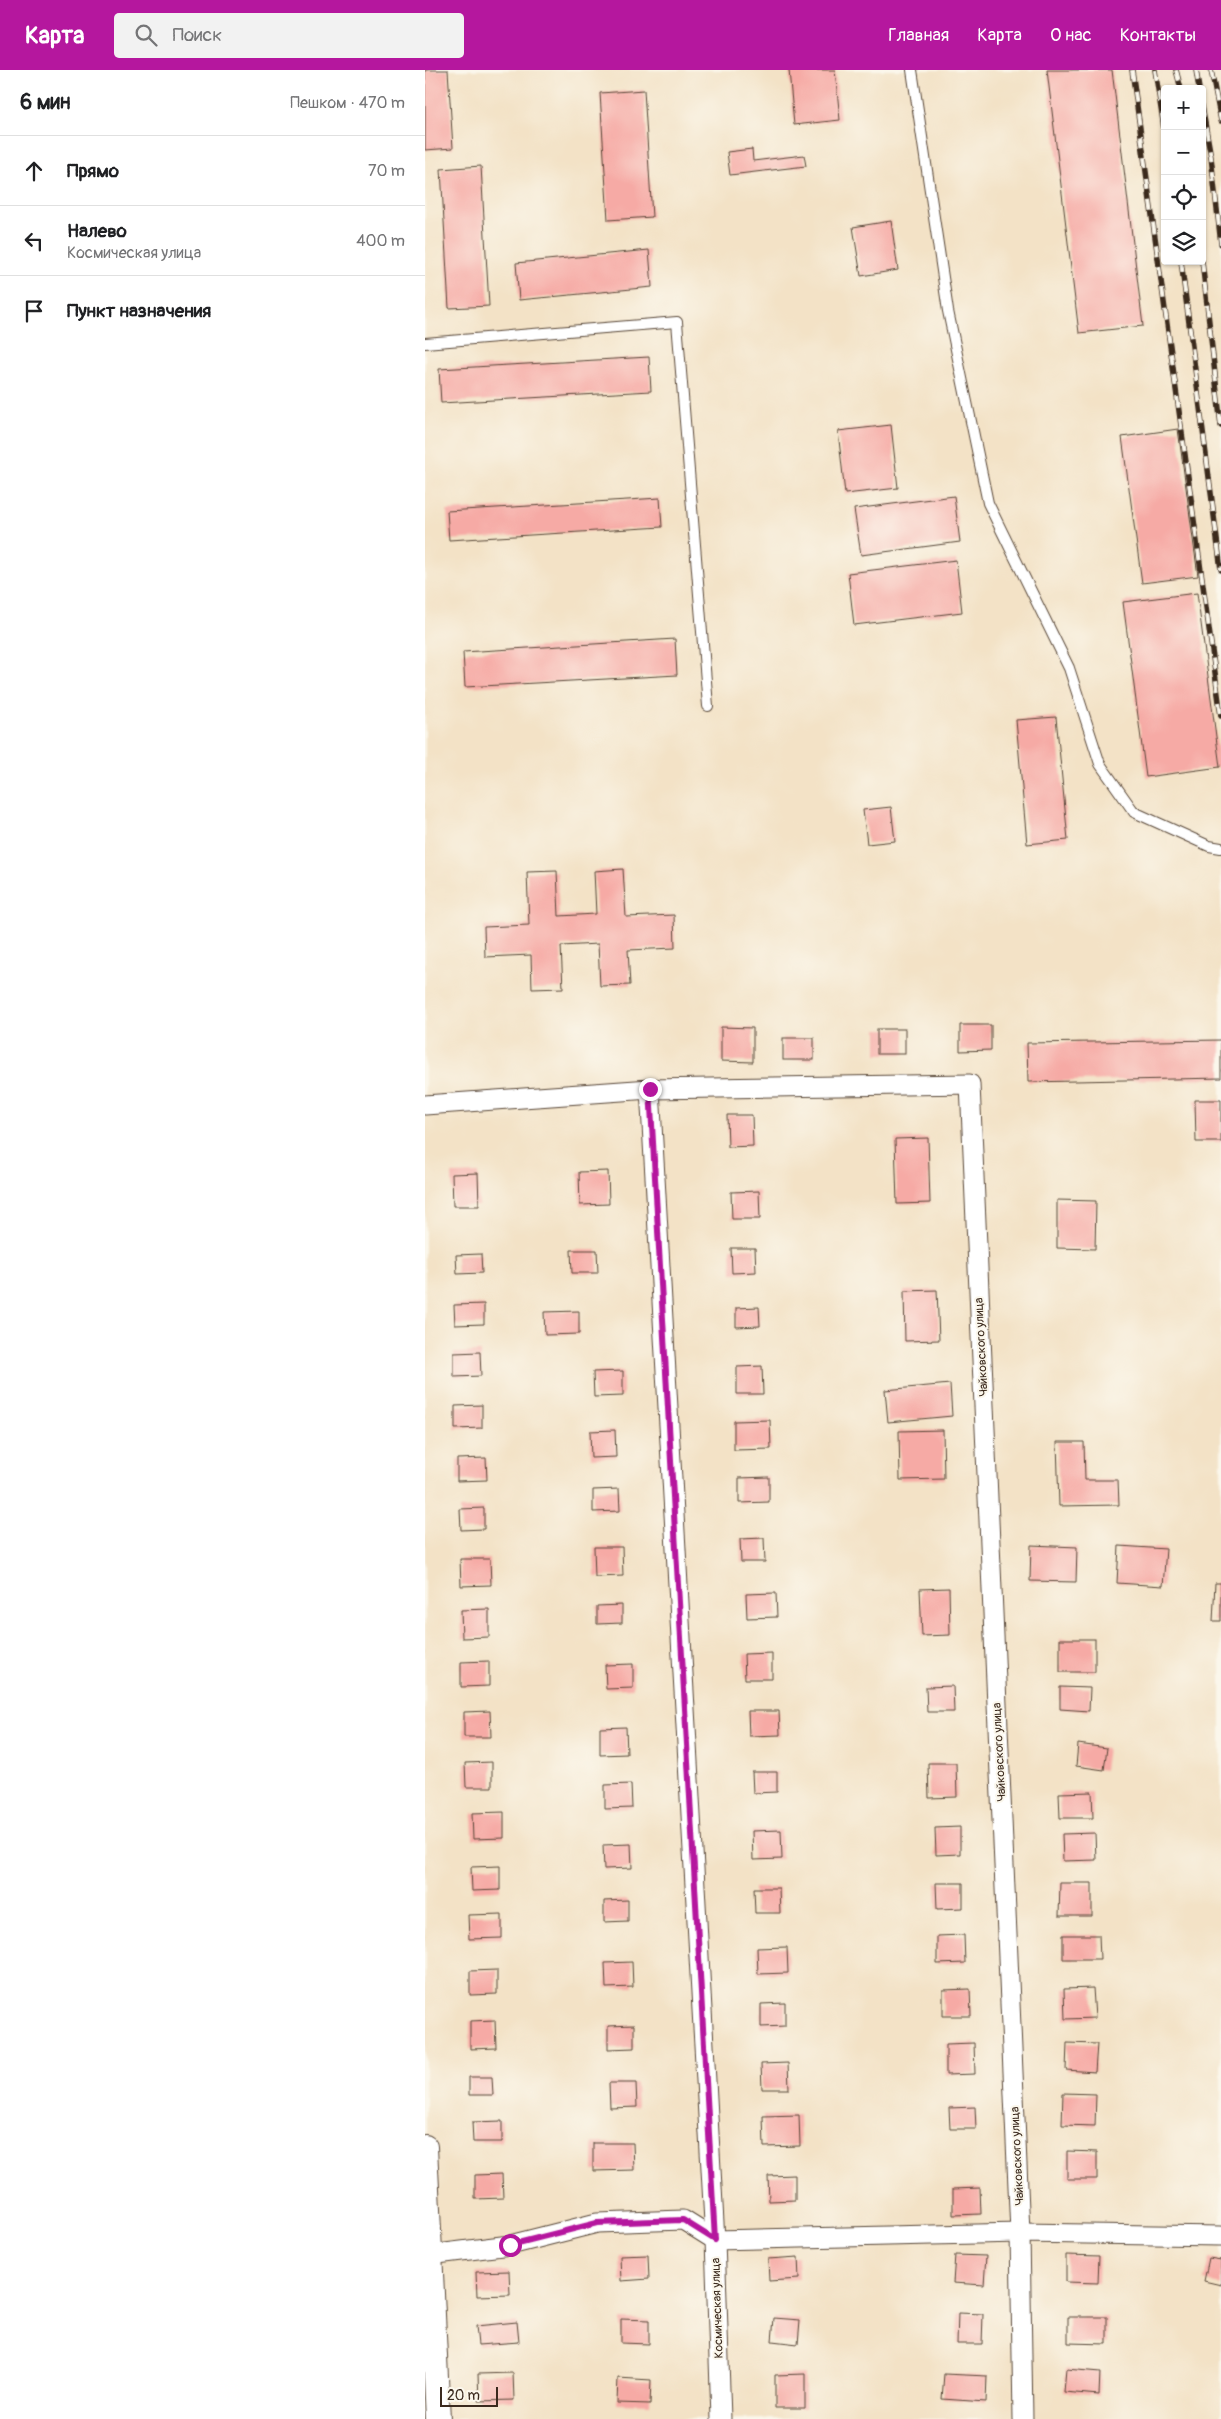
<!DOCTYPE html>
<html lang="ru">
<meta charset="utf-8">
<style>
body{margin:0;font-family:Pangolin,sans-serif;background:#f2f2f2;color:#202124}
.controls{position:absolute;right:15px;top:15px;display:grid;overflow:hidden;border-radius:5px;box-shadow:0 1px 4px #0004}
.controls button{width:45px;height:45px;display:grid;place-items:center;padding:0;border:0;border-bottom:1px solid #e0e0e0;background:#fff;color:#202124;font:25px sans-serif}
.scale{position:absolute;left:15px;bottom:12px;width:58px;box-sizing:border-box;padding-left:5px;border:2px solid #3b2a1e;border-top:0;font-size:14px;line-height:18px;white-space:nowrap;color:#3b2a1e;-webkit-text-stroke:4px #fbf7ec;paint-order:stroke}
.stop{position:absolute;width:15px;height:15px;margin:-11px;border:4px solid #b5179e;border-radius:50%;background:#fff}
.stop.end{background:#b5179e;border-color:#fff;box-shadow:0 1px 5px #0008}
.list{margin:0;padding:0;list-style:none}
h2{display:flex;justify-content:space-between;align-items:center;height:65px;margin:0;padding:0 20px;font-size:21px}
h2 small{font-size:16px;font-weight:400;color:#757577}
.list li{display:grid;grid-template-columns:32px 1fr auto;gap:15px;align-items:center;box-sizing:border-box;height:70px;padding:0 20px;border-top:1px solid #e0e0e0}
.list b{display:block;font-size:19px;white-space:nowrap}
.list p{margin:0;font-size:16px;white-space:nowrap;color:#757577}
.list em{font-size:16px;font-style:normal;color:#757577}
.icon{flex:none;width:28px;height:28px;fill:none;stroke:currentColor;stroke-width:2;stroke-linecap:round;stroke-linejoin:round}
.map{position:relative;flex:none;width:796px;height:2349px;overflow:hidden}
header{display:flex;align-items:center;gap:30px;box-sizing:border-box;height:70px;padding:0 25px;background:#b5179e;color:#fff}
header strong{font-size:24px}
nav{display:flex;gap:28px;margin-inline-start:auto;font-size:18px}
.search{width:350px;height:45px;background:#f2f2f2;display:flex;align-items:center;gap:12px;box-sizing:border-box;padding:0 18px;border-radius:5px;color:#757577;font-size:19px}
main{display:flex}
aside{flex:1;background:#fff}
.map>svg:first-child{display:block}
.building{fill:#f6aaa5}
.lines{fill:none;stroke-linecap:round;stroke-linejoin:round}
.service-casing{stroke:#574637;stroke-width:12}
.minor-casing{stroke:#574637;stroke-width:21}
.tertiary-casing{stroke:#574637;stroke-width:26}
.service{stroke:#fff;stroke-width:10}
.minor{stroke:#fff;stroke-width:19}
.tertiary{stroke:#fff;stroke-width:24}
.rail-casing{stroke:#3b2a1e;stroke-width:5.5}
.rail{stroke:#fbf7ec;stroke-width:4;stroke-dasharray:11;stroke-linecap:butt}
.route{stroke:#b5179e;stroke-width:6}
.labels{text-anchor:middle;stroke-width:4;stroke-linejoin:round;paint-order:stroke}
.street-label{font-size:12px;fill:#3b2a1e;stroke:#fbf7ec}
</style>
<header>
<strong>Карта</strong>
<div class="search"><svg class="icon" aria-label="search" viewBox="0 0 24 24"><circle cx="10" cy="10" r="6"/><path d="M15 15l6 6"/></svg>Поиск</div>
<nav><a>Главная</a><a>Карта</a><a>О нас</a><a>Контакты</a></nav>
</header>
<main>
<aside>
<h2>6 мин<small>Пешком · 470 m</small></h2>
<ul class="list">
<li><svg class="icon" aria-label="ahead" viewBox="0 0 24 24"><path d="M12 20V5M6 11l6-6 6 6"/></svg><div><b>Прямо</b></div><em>70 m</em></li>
<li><svg class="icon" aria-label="left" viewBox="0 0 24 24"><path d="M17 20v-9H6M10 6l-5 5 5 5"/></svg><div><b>Налево</b><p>Космическая улица</p></div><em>400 m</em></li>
<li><svg class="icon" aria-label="arrive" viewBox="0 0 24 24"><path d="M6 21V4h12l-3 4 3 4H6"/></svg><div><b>Пункт назначения</b></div></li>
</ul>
</aside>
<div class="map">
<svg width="796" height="2349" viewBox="0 0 796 2349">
<rect width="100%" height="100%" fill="#fbf7ec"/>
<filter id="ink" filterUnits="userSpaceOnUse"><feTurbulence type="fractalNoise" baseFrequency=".02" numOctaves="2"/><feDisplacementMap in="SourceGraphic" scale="10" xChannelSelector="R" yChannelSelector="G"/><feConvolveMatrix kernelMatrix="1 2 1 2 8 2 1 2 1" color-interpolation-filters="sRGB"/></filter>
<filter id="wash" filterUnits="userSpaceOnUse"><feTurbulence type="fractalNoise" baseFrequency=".0096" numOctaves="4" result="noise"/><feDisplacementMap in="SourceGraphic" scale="20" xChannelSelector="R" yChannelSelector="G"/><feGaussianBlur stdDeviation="1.12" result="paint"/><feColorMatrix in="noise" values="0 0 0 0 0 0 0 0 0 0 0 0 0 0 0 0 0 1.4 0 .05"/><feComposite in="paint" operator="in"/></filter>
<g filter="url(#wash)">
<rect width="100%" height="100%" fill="#f3e2c6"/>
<g id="blocks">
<g class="building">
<path d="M0,0H23L28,78L0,80Z"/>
<path d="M364,0H410L415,50L369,55Z"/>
<path d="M622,0H687L718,256L654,263Z"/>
<path d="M219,20L227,147L183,150L175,23Z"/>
<path d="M327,79L328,91L379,85L381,96L305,105L302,82Z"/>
<path d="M56,96L64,236L24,238L16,99Z"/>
<path d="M466,151L473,200L436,206L428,157Z"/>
<path d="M224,180L227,217L94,230L91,193Z"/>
<path d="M224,287L226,321L16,333L14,299Z"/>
<path d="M466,355L473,418L420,424L413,361Z"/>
<path d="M753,359L773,506L717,513L697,367Z"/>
<path d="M529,426L535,472L436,485L429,439Z"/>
<path d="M235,428L237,457L24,470L22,441Z"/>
<path d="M531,490L537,542L429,555L423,503Z"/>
<path d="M772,523L795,697L721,707L698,532Z"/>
<path d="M250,569L252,605L40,617L38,582Z"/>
<path d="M631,647L643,770L602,774L591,650Z"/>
<path d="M466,737L470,771L442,774L438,740Z"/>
<path d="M198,799L201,847L249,845L250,878L203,880L205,915L175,916L173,874L136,876L138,918L107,919L106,885L60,887L59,857L104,855L102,802L132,801L134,846L171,844L169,801Z"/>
<path d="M535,955H566V980L535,981Z"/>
<path d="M296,957L328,958V992L296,991Z"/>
<rect x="452" y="959" width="28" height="25"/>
<rect x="358" y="968" width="31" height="22"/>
<path d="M796,970V1008L603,1012L602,973Z"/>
<path d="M770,1030H796V1072H771Z"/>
<path d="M302,1045H327L328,1076L303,1077Z"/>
<path d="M503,1068L505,1133L472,1134L470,1069Z"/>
<path d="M183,1101L184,1134L155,1135L154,1102Z"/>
<path d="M53,1103L54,1136H28L27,1104Z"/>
<path d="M334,1121L335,1149H307L306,1122Z"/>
<path d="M632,1130L671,1131L670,1179L632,1178Z"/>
<path d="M306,1178H330L331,1202L307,1203Z"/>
<path d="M146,1180H172L173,1203H147Z"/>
<path d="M56,1184L57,1203L32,1204L31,1185Z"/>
<path d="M512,1220L514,1270L480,1271L479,1221Z"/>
<path d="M59,1234V1254L30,1255L29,1235Z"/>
<path d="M334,1237L335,1256L311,1257V1238Z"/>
<path d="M154,1241V1264L120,1265L119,1242Z"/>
<path d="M55,1282L56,1306L29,1307V1283Z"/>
<path d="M337,1296L338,1324H312V1297Z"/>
<path d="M198,1301V1326L169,1327L168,1302Z"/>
<path d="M525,1314L527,1346L463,1352L460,1320Z"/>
<path d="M57,1335V1358L30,1359V1336Z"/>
<path d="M345,1350L346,1379L309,1380V1351Z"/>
<path d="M190,1360L191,1387L166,1388L165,1361Z"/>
<path d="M518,1360L519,1409L475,1410L474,1361Z"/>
<path d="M632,1372H659L660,1410H693L694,1435L634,1436Z"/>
<path d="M61,1388L62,1410L32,1411V1389Z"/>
<path d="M344,1407V1432L314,1433V1408Z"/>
<path d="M194,1419L195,1441L168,1442V1420Z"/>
<path d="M59,1438V1459L36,1460L35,1439Z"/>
<path d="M339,1468L340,1492H316L315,1469Z"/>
<path d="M606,1475L652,1477L651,1512L605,1511Z"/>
<path d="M694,1476L741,1479L738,1516L692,1513Z"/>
<path d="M169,1477H197L198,1506L170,1507Z"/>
<path d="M35,1489H65L66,1515L36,1516Z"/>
<path d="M790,1513H796V1551H788Z"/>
<path d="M524,1518L525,1565L497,1566L495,1519Z"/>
<path d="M351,1523L352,1547L322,1548L321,1524Z"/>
<path d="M197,1535V1553L172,1554V1536Z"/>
<path d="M64,1539V1567L37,1568L36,1540Z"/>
<rect x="635" y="1569" width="35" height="33"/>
<path d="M347,1583V1609H320L319,1584Z"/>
<path d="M64,1591V1616L36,1617V1592Z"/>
<path d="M208,1594V1618L181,1619L180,1595Z"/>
<path d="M528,1616L529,1642H502L501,1617Z"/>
<path d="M635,1617L665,1618L664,1641L635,1639Z"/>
<path d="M65,1641L66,1667H39V1642Z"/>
<path d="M323,1641H354L355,1665L324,1666Z"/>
<path d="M201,1657L202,1684L175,1685V1658Z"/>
<path d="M653,1674L682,1678L679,1700L651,1696Z"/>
<path d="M67,1692V1717H41L40,1693Z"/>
<path d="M503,1693H531L532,1727L504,1728Z"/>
<path d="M327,1702H352V1722L328,1723Z"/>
<path d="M206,1714L207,1738L180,1739V1715Z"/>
<path d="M667,1722L668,1748H635L634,1723Z"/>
<path d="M79,1742V1768L48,1769L47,1743Z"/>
<path d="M535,1757V1784L511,1785L510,1758Z"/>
<path d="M356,1760L357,1789L328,1790L327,1761Z"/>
<path d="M670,1763L671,1790L638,1791L637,1764Z"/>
<path d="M206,1774L207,1798L179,1799L178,1775Z"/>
<path d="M75,1796V1820L47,1821L46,1797Z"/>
<path d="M511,1813H538V1838L512,1839Z"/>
<path d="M635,1813H667V1846H634Z"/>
<path d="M329,1818H354L355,1843H330Z"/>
<path d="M203,1830V1851L179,1852V1831Z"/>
<path d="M77,1844V1868L44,1869L43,1845Z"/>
<path d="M539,1865L540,1893L512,1894V1866Z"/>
<path d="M638,1865H674L675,1889H638Z"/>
<path d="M362,1877L363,1903L333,1904L332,1878Z"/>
<path d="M207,1892L208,1917L181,1918L180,1893Z"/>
<path d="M72,1900V1924L45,1925V1901Z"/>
<path d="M668,1918L670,1948L640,1949L639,1919Z"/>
<path d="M545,1919L546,1946H518V1920Z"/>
<path d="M360,1933V1956L336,1957V1934Z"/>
<path d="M70,1950L71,1978L45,1979V1951Z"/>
<path d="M209,1955V1978L183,1979V1956Z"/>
<path d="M549,1973L550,2004L521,2005V1974Z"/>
<path d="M642,1973L672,1974L670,2002L641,2000Z"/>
<path d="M363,1993L364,2019H337L336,1994Z"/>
<path d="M44,2007H67L68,2025H44Z"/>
<path d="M184,2013H211L212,2037L185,2038Z"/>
<path d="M638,2023L671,2024L670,2056L637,2055Z"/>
<path d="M550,2037L551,2059H525L524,2038Z"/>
<path d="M374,2045L375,2076L339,2077L338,2046Z"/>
<path d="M77,2051V2072H48L47,2052Z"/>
<path d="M168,2073H208L209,2100L168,2101Z"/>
<path d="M642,2081L672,2082V2109H642Z"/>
<path d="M77,2104L78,2128L50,2129V2105Z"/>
<path d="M370,2105V2130L344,2131L343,2106Z"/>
<path d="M555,2118L556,2144L528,2145V2119Z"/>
<path d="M223,2185L224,2209L196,2211L195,2186Z"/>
<path d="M530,2185L561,2186L559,2215L528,2213Z"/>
<path d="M641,2185L674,2186L673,2213L641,2212Z"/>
<path d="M373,2187L374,2209L344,2211L343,2189Z"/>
<path d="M784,2188L796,2190V2215L779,2211Z"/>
<path d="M84,2201L85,2225L52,2226L51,2202Z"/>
<path d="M533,2243L558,2244L557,2274H532Z"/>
<path d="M643,2247H682V2274L643,2273Z"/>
<path d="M349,2248L375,2250L373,2274L347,2271Z"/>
<path d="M196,2249L224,2250V2274L196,2273Z"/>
<path d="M92,2252L94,2272L53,2275L51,2256Z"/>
<path d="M641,2299L675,2302L674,2325L639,2322Z"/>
<path d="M88,2303L89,2330L54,2331L53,2304Z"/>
<path d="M380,2304V2338H350V2305Z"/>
<path d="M519,2304L562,2306L561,2332L517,2329Z"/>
<path d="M193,2308L226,2310L225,2334L192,2333Z"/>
</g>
</g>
</g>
<g filter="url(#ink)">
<use href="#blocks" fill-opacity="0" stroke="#574637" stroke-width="1"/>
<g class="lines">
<g class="service-casing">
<g id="service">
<path d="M487,0L523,241L563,433L644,598L675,694L709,742L784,776L796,778"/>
<path d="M0,273L252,252L283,636"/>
</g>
</g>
<g class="minor-casing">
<g id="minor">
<path d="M225,1019L290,2170L296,2349"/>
<path d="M0,1035L225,1019L545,1014L595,2163L598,2349"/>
<path d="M4,2185L85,2175L172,2153L258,2150L290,2170L595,2163L796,2166"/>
</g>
</g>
<g class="tertiary-casing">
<path id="tertiary" d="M0,2077L13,2349"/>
</g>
<use href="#service" class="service"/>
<use href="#minor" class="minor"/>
<use href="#tertiary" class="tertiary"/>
<g class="rail-casing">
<g id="rail">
<path d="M707,0L796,646"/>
<path d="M730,0L740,64"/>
<path d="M751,0L756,19"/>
<path d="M771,0L774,19"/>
<path d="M786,0L796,51"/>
<path d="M777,36L786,87L796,174"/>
<path d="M756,191L796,500"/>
<path d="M777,191L796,356"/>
</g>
</g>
<use href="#rail" class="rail"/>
</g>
</g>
<g class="lines" filter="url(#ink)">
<path class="route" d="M85,2175L172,2153L258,2150L290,2170L225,1019"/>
</g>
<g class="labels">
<g class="street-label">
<text transform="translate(556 1277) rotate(-93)" y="4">Чайковского улица</text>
<text transform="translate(574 1682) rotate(-93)" y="4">Чайковского улица</text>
<text transform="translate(592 2086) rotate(-93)" y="4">Чайковского улица</text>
<text transform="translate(292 2238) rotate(-92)" y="4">Космическая улица</text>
</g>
</g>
</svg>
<div class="controls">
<button>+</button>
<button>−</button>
<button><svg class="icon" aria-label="locate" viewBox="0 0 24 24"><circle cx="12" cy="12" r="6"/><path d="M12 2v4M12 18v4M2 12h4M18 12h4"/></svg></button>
<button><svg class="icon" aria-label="layers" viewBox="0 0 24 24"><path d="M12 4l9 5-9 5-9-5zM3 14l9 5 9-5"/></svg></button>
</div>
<div class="scale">20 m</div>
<div class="stop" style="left:85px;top:2175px"></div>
<div class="stop end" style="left:225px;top:1019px"></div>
</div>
</main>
